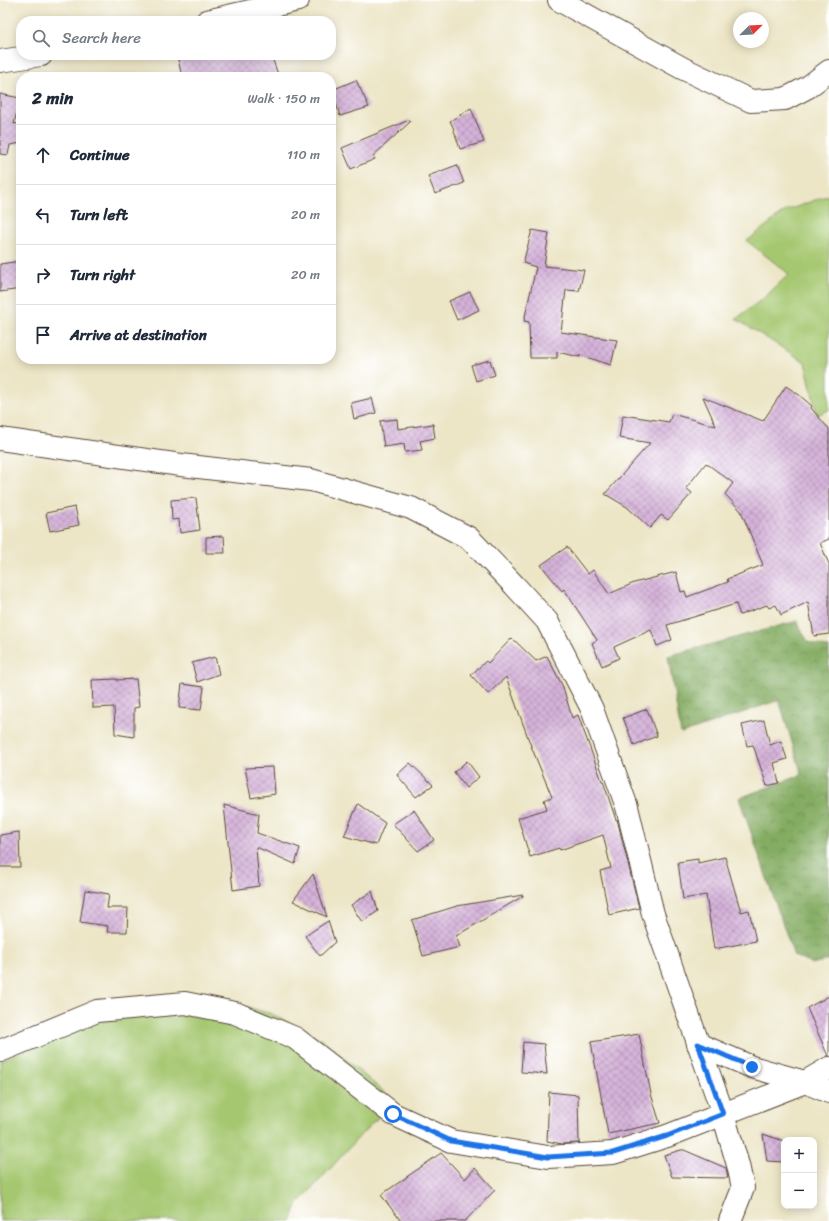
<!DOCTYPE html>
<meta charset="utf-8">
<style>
body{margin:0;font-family:Sriracha,sans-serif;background:#f2f2f3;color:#1f2937}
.controls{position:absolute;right:12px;bottom:12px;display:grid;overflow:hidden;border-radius:8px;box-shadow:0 2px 10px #0003}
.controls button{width:36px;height:36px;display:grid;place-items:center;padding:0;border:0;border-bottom:1px solid #e0e1e3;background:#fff;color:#1f2937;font:20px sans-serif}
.compass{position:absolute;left:733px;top:12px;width:36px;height:36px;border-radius:50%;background:#fff;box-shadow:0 2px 10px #0003;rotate:66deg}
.stop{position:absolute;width:12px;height:12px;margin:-9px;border:3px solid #1a73e8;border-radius:50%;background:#fff}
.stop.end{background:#1a73e8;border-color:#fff;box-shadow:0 1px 4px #0008}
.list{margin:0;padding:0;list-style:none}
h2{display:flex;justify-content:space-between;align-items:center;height:52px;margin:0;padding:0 16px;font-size:17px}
h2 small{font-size:13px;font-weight:400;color:#747a83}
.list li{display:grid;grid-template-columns:26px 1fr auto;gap:12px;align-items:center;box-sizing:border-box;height:60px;padding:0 16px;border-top:1px solid #e0e1e3}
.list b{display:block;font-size:15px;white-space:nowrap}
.list em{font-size:13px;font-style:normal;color:#747a83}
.icon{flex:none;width:22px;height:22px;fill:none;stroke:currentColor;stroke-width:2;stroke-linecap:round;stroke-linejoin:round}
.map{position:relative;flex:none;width:829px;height:1221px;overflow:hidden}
.search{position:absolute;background:#fff;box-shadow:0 2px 10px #0003;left:16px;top:16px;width:320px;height:44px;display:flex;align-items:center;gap:10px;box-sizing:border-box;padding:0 14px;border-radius:16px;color:#747a83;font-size:15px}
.panel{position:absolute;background:#fff;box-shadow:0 2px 10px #0003;left:16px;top:72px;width:320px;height:292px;border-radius:16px}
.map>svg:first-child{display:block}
.green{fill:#a5c770;stroke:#707847}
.forest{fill:url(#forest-crowns);stroke:#606b40}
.building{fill:url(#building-cross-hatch)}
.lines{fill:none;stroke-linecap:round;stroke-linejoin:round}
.street-casing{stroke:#564637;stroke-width:24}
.street{stroke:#fff;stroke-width:22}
.route{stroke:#1a73e8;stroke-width:5}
</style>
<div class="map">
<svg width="829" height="1221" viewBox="0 0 829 1221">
<defs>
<pattern id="forest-crowns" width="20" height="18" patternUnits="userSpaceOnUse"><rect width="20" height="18" fill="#84ac62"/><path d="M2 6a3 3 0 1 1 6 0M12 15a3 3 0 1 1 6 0" fill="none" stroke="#6d8c50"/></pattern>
<pattern id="building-cross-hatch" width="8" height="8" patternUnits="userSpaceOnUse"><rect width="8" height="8" fill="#d5b3da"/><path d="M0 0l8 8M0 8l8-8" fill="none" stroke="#ae92b0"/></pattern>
</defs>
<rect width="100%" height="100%" fill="#fff"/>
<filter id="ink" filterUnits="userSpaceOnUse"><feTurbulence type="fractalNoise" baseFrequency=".025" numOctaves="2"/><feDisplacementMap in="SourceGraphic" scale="8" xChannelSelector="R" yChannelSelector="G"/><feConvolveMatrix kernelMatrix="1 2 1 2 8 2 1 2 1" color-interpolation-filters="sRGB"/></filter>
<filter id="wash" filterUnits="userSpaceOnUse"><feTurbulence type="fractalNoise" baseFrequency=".012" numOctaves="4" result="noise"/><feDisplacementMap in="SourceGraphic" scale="16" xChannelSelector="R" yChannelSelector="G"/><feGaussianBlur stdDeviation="0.9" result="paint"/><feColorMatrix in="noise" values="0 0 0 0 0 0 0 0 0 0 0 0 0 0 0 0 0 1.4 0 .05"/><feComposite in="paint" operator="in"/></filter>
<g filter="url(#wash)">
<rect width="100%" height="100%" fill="#ece5c6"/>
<g class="green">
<path d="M829,195V410L817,415L805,362L736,319L766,296L789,274L747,241L785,211Z"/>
<path d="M229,1002L272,1014L321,1039L396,1102L370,1125L297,1205L291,1221H0V1062L3,1059L102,1019Z"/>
</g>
<path class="forest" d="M797,621L808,642L829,648V960L812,964L794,956L739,798L802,775L779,700L681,734L668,656Z"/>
<g id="blocks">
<g class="building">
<path d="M177,55H271L279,77H182Z"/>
<path d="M356,80L369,107L340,116L332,90Z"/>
<path d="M0,94L20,98L14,124L21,123V143L10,145L8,155L0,154Z"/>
<path d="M471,108L484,142L460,149L453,127L450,121Z"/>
<path d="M409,120L410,122L373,156L375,159L351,169L342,148Z"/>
<path d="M457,165L464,183L435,194L428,176Z"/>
<path d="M532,230L549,233L544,266L584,270L579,291L566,290L561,332L617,340L611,365L580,355V357L557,352V358H530L529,322L524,321L536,267L523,263Z"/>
<path d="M21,261V289L0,292V264Z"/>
<path d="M470,292L479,310L457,320L449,301Z"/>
<path d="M490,360L495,375L476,381L471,365Z"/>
<path d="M786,386L798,394L812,406L811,408L829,429V539L820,543L829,564V634L814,636L808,602L781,615L776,605L769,608L767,605L740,615L736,604L667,625L672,640L657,646L651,630L614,647L619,658L602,666L592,643L597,640L564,589L562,591L541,565L567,547L588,574L593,570L609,594L634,583L676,572L681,592L685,591L687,597L728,582L727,579L763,565L741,511L725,494L733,483L706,463L686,488L692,493L668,520L661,515L650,528L627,507L605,494L650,443L619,438L623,415L669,422L672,414L716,426L703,397L763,421Z"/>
<path d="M372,398L376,413L354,419L351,403Z"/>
<path d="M397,419L398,429L433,424L435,438L420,441L422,450L405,452L404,444L384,447L380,421Z"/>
<path d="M196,498L200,530L180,533L179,519L172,520L171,500Z"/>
<path d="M75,507L79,525L50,531L46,513Z"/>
<path d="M224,536L225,553H206V537Z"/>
<path d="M512,638L536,661L547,656L563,687L572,718L578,715L602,781H603L616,820L617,819L639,908L609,915L600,871L611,868L603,835L560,850L559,848L530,857L518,818L547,809L544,800L552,797L531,746L506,677L488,694L471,675L486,661L488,663Z"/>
<path d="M215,657L219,674L197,682L192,663Z"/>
<path d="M117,679V680L136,679L139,707L134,708V737L115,734L114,707L93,708L92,680Z"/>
<path d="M182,684L204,687L201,710L179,708Z"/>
<path d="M647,709L657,736L634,745L623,718Z"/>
<path d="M764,720L770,745L781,741L787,759L774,763L779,783L767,786L753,745L747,746L742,725Z"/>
<path d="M467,761L479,777L466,788L454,772Z"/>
<path d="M410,763L433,785L416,797L397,775Z"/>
<path d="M273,767L275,794L251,798L245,768Z"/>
<path d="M358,804L385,823L376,845L344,836Z"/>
<path d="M224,805L259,814L257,833L300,848L295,864L256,847L259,886L233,890Z"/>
<path d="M414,810L434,840L418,851L393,824Z"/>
<path d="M19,832L20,867H0V835Z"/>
<path d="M725,857L741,912L749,910L756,941L714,949L706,895L683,899L678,862L698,859V863Z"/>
<path d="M313,874L327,917L293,901Z"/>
<path d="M85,890L109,894L107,908H128L127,932H107L108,926L80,922Z"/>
<path d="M372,891L378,911L362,922L351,905Z"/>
<path d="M523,895V896L456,936L460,947L423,956L412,920L457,906Z"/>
<path d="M328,921L335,942L320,956L305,936Z"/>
<path d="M829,996V1056H828L807,1008Z"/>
<path d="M639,1034L651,1094L660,1123L608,1134L591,1042Z"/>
<path d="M523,1042L544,1044L547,1074L521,1072Z"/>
<path d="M549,1092L578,1095L579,1143L562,1144L547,1141Z"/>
<path d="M763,1134L784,1141V1162L767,1161Z"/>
<path d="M681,1150H684L726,1168L728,1178L672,1177L664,1155Z"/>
<path d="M441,1153L465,1179L475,1168L495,1190L465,1221H401L381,1195Z"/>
</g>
</g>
</g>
<g filter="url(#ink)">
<use href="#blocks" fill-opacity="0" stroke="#564637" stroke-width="1"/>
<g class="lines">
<g class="street-casing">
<g id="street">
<path d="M559,0L682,68L751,101L785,99L808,87L829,71"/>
<path d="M207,21L298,0"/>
<path d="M0,61L41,55"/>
<path d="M0,439L181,465L311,480L411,508L469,538L515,586L547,621L592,709L627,807L653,914L723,1114L738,1165L743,1188L730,1221"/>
<path d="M698,1044L752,1067L805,1082L829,1068"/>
<path d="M0,1051L97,1011L185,1003L235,1013L295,1038L393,1114L451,1141L548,1157L613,1153L667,1136L805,1082L829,1092"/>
</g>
</g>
<use href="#street" class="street"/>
</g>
</g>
<g class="lines" filter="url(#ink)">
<path class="route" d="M393,1114L451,1141L548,1157L613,1153L667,1136L723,1114L698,1044L752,1067"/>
</g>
</svg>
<div class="controls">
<button>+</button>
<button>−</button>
</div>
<svg class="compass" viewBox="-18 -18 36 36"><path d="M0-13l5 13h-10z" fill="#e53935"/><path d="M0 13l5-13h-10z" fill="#747a83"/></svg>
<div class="stop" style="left:393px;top:1114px"></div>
<div class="stop end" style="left:752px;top:1067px"></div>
<div class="search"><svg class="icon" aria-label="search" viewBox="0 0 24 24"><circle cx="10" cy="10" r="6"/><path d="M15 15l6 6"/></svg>Search here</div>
<section class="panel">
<h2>2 min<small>Walk · 150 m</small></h2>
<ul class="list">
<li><svg class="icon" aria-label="ahead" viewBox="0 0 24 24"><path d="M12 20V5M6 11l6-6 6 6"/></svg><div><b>Continue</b></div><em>110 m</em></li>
<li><svg class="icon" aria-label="left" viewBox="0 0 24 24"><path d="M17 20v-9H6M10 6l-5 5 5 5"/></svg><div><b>Turn left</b></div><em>20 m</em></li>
<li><svg class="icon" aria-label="right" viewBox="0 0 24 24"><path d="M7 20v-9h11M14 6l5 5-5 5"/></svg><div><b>Turn right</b></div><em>20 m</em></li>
<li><svg class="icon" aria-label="arrive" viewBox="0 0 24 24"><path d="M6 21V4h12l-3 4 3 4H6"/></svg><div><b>Arrive at destination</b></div></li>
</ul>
</section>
</div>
